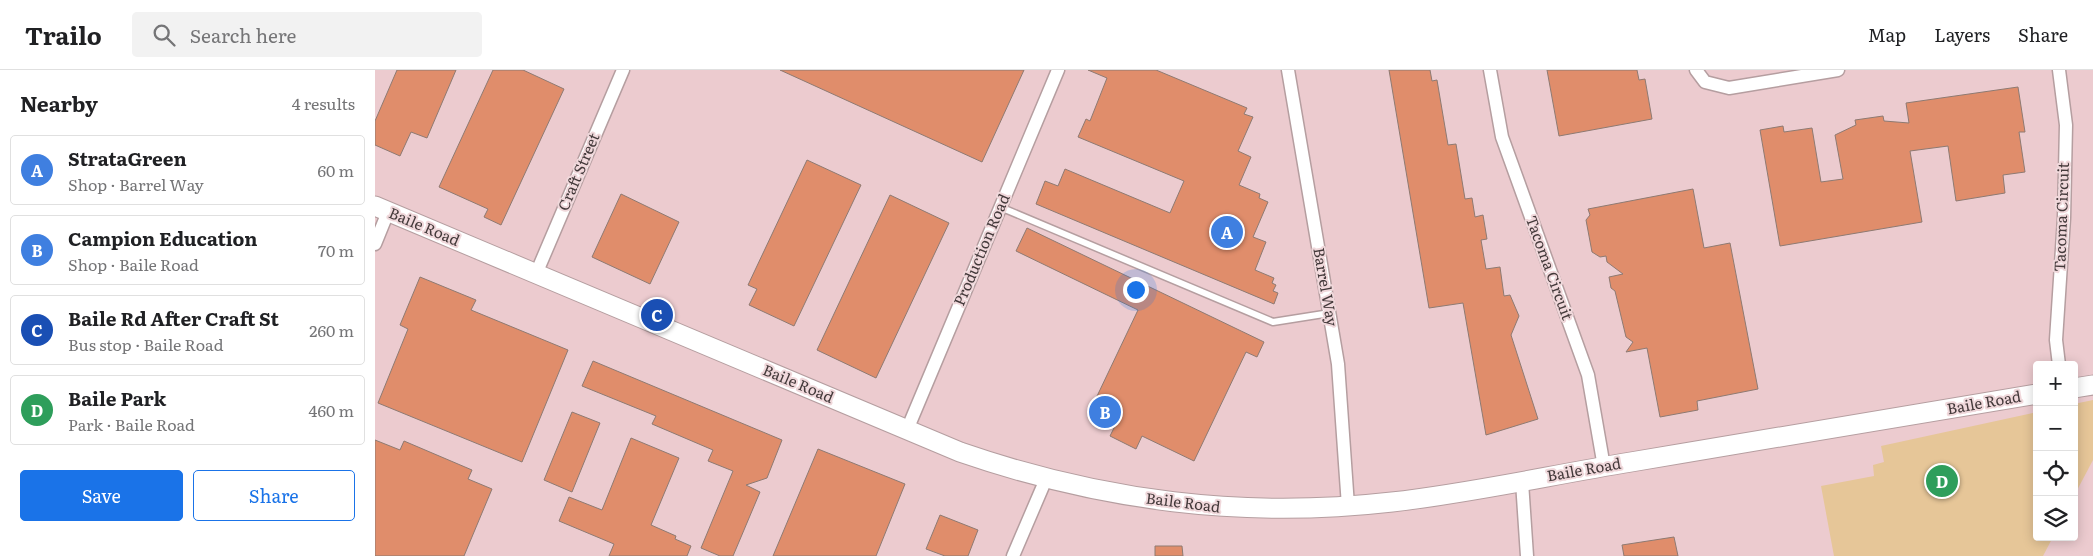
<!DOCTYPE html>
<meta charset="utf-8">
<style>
body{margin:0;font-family:Literata,serif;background:#f2f2f2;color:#202124}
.controls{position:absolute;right:15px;bottom:15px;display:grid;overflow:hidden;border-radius:5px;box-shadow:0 2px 12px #0003}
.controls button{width:45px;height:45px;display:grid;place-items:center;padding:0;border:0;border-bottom:1px solid #e0e0e0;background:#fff;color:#202124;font:25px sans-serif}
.you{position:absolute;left:760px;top:219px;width:18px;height:18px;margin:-12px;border:4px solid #fff;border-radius:50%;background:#1a73e8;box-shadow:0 0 0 8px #1a73e833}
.badge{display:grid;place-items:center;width:32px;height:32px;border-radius:50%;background:#1a73e8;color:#fff;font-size:16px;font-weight:700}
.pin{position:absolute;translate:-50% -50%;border:2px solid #fff;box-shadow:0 1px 5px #0006}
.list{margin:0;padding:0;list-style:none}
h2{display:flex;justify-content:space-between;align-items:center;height:65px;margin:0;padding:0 20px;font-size:21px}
h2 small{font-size:16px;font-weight:400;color:#757577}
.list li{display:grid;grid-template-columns:32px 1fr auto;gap:15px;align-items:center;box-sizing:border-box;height:70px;margin:0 10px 10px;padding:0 10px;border:1px solid #e0e0e0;border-radius:5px}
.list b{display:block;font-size:19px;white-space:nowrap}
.list p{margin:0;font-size:16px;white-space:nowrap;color:#757577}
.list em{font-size:16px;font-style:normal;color:#757577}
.actions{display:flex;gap:10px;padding:15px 20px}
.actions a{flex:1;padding:11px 0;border:1px solid #1a73e8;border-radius:5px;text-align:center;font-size:18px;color:#1a73e8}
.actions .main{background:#1a73e8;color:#fff}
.icon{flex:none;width:28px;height:28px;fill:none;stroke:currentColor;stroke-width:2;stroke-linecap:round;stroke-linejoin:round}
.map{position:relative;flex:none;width:1718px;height:486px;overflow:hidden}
header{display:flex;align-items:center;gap:30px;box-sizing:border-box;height:70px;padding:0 25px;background:#fff;border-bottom:1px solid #e0e0e0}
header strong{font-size:24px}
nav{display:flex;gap:28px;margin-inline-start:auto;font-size:18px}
.search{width:350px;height:45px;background:#f2f2f2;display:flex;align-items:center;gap:12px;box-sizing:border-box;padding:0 18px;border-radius:5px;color:#757577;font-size:19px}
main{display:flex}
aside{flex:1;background:#fff}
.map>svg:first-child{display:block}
.built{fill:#eccbcf;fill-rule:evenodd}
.green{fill:#e6c698}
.building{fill:#e08d6b;stroke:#8e7a72}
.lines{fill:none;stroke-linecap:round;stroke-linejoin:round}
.lane-casing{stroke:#b59ea0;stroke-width:9}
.street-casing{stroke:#b59ea0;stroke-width:15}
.secondary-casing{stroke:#b59ea0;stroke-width:21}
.lane{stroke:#fff;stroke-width:6}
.street{stroke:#fff;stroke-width:12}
.secondary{stroke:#fff;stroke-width:19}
.labels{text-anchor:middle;stroke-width:4;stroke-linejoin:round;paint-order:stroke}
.street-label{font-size:15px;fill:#43393a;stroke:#f0d8db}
</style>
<header>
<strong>Trailo</strong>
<div class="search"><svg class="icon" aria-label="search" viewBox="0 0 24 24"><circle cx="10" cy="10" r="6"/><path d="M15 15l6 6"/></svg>Search here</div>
<nav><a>Map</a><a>Layers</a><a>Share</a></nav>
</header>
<main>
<aside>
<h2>Nearby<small>4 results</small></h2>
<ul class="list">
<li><span class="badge" style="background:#3f7fe0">A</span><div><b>StrataGreen</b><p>Shop · Barrel Way</p></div><em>60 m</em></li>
<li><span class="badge" style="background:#3f7fe0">B</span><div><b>Campion Education</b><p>Shop · Baile Road</p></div><em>70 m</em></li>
<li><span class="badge" style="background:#1a4fb4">C</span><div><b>Baile Rd After Craft St</b><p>Bus stop · Baile Road</p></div><em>260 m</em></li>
<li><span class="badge" style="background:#2e9e5b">D</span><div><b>Baile Park</b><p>Park · Baile Road</p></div><em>460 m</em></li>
</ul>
<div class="actions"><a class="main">Save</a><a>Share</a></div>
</aside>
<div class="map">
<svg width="1718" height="486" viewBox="0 0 1718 486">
<rect width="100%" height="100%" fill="#f0d8db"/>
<path class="built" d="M0,0H1718V486H0ZM1662,295H1699V467H1662Z"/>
<g class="green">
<path d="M1718,330V390L1699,426V334Z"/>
<path d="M1662,342V467H1678L1668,486H1459L1446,416L1499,406L1498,395L1509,392L1506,376Z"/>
</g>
<g class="building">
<path d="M22,0H81L52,68L36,62L25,86L0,75V51Z"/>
<path d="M118,0H148L189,19L126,155L109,147L113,139L64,117Z"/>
<path d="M405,0H649L607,92Z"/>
<path d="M713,0H781L872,38L869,44L878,47L863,81L876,87L864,115L885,124L884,128L893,132L878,167L891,172L880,200L899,208L897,213L901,215L898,221L903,223L899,234L661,134L670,111L683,116L690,99L795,143L809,111L703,67L711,49L715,51L732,8Z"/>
<path d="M1014,0H1055L1057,11L1062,10L1073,75L1081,74L1090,129L1097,128L1100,147L1108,145L1112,169L1106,170L1111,199L1125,197L1129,226L1135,225L1144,246L1136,265L1163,349L1111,365L1088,233L1054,238Z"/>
<path d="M1172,0H1262L1264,10L1270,9L1277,49L1184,66Z"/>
<path d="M1643,17L1650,62H1644L1650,102L1628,105L1630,123L1581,131L1573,76L1535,81L1547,152L1405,176L1385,60L1408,56L1409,62L1437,58L1446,112L1468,109L1460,65L1481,55L1480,50L1508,46L1509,51L1534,53L1531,33Z"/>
<path d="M432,90L486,115L419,256L374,235L382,219L373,215Z"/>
<path d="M1318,119L1329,178L1355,173L1383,319L1322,331L1323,340L1285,347L1272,278L1251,282L1258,272L1251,267L1240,221L1236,218L1234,207L1248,204L1232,192L1231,186L1225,187L1217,182L1211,150L1215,145L1213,139Z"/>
<path d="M246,124L304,152L275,214L217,187Z"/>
<path d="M515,125L574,153L501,308L442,280Z"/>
<path d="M652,158L889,272L882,287L871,282L819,391L767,366L761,379L735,366L740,356L714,343L763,240L641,181Z"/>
<path d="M45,207L101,230L96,240L193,280L147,392L3,333L33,259L25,255Z"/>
<path d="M218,291L407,370L392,408L371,415L385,422L358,486H345L326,478L358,401L333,391L338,380L277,354L281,346L207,316Z"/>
<path d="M197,342L225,353L197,422L169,410Z"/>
<path d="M256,368L304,388L276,455L301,466L300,469L316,476L312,486H234L239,474L184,451L194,427L227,440Z"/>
<path d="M0,370L25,380L29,371L97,400L93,409L117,419L89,486H0Z"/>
<path d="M443,379L530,414L501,486H398Z"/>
<path d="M565,445L603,460L593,486H570L551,479Z"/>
<path d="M1299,467L1303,486H1249L1247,475Z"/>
<path d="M780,476H807L808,486H780Z"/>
</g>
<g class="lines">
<g class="lane-casing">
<path id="lane" d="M625,137L898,252L955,243"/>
</g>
<g class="street-casing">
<g id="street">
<path d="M913,0L963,294L973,436"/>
<path d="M1115,0L1127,67L1213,305L1229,397"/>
<path d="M1321,0L1330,12L1354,18L1463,0"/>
<path d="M0,174L13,142"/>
<path d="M161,204L248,0"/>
<path d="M1684,295L1681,270L1689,148L1691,55L1684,0"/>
<path d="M532,360L683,0"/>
<path d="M1147,412L1152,486"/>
<path d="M638,486L671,409"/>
</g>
</g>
<g class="secondary-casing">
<g id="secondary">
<path d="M0,136L585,382C727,431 868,449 1017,432C1097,423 1176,405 1256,392C1391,369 1526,347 1662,324"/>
<path d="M1699,318L1718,315"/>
</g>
</g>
<use href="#lane" class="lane"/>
<use href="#street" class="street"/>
<use href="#secondary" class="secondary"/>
</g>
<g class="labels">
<g class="street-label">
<text transform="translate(204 102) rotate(-67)" y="5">Craft Street</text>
<text transform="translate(1687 147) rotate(-88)" y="5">Tacoma Circuit</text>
<text transform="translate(49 157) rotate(23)" y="5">Baile Road</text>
<text transform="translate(607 180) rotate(-67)" y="5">Production Road</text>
<text transform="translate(1174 198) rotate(70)" y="5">Tacoma Circuit</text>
<text transform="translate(950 217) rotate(80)" y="5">Barrel Way</text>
<text transform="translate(423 314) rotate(23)" y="5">Baile Road</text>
<text transform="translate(1609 333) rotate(-10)" y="5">Baile Road</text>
<text transform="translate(1209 400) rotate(-10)" y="5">Baile Road</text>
<text transform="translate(808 433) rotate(7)" y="5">Baile Road</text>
</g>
</g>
</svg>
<div class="controls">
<button>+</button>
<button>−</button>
<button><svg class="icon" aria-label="locate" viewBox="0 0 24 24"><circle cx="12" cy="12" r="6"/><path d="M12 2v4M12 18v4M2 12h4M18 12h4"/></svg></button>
<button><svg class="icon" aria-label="layers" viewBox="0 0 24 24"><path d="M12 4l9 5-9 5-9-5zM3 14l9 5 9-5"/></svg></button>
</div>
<div class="you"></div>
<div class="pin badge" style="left:852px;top:162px;background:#3f7fe0">A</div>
<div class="pin badge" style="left:730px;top:342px;background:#3f7fe0">B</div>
<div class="pin badge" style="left:282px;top:245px;background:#1a4fb4">C</div>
<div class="pin badge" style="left:1567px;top:411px;background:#2e9e5b">D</div>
</div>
</main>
